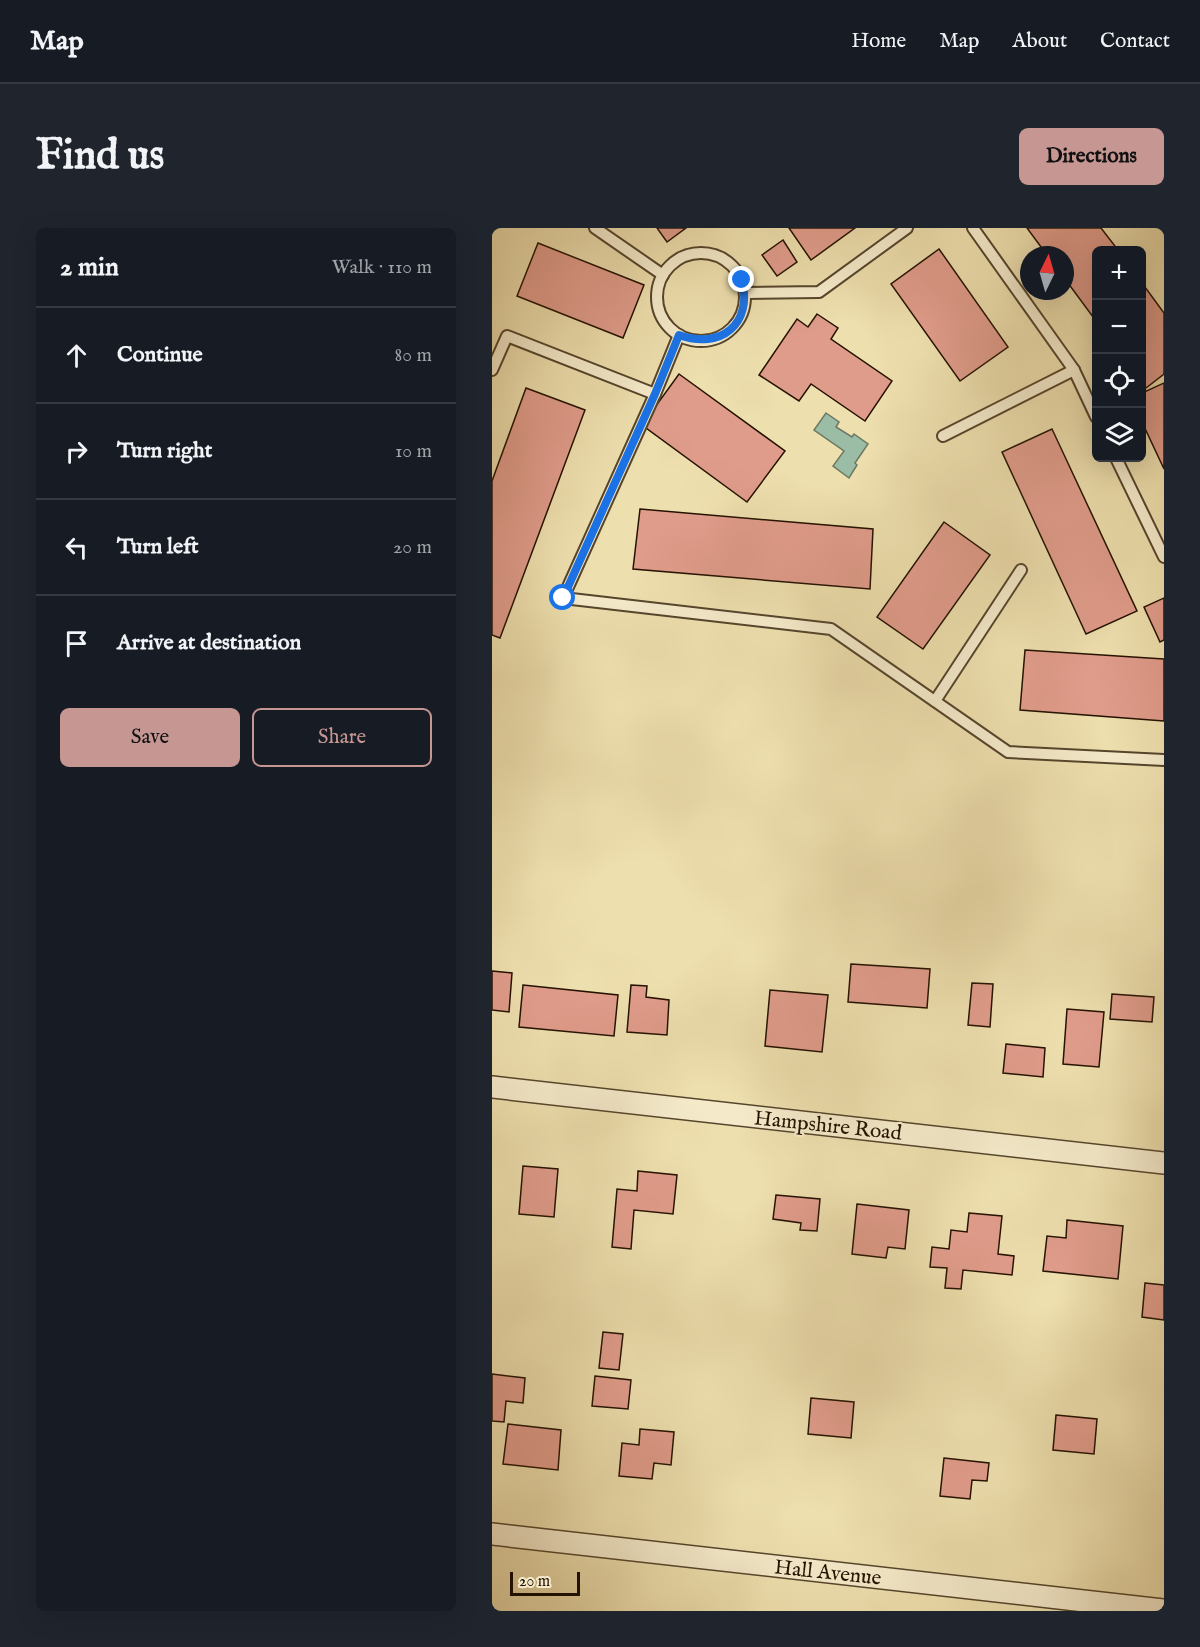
<!DOCTYPE html>
<meta charset="utf-8">
<style>
body{margin:0;font-family:"IM FELL English",serif;background:#20242c;color:#f1f3f6}
.controls{position:absolute;right:18px;top:18px;display:grid;overflow:hidden;border-radius:9px;box-shadow:0 6px 24px #0002}
.controls button{width:54px;height:54px;display:grid;place-items:center;padding:0;border:0;border-bottom:2px solid #363941;background:#171b24;color:#f1f3f6;font:30px sans-serif}
.compass{position:absolute;left:528px;top:18px;width:54px;height:54px;border-radius:50%;background:#171b24;box-shadow:0 6px 24px #0002;rotate:5deg}
.scale{position:absolute;left:18px;bottom:15px;width:70px;box-sizing:border-box;padding-left:6px;border:3px solid #241200;border-top:0;font-size:16px;line-height:21px;white-space:nowrap;color:#241200;-webkit-text-stroke:4px #f4eaca;paint-order:stroke}
.stop{position:absolute;width:18px;height:18px;margin:-14px;border:4px solid #1a73e8;border-radius:50%;background:#fff}
.stop.end{background:#1a73e8;border-color:#fff;box-shadow:0 2px 6px #0008}
.list{margin:0;padding:0;list-style:none}
h2{display:flex;justify-content:space-between;align-items:center;height:78px;margin:0;padding:0 24px;font-size:26px}
h2 small{font-size:20px;font-weight:400;color:#9ea1a6}
.list li{display:grid;grid-template-columns:39px 1fr auto;gap:18px;align-items:center;box-sizing:border-box;height:96px;padding:0 24px;border-top:2px solid #363941}
.list b{display:block;font-size:22px;white-space:nowrap}
.list em{font-size:20px;font-style:normal;color:#9ea1a6}
.actions{display:flex;gap:12px;padding:18px 24px}
.actions a{flex:1;padding:14px 0;border:2px solid #c59692;border-radius:9px;text-align:center;font-size:21px;color:#c59692}
.actions .main{background:#c59692;color:#111}
.icon{flex:none;width:33px;height:33px;fill:none;stroke:currentColor;stroke-width:2;stroke-linecap:round;stroke-linejoin:round}
.map{position:relative;flex:none;width:672px;height:1383px;overflow:hidden;border-radius:9px}
header{display:flex;align-items:center;gap:36px;box-sizing:border-box;height:84px;padding:0 30px;background:#171b24;border-bottom:2px solid #363941}
header strong{font-size:28px}
nav{display:flex;gap:33px;margin-inline-start:auto;font-size:21px}
.intro{display:flex;align-items:center;justify-content:space-between;box-sizing:border-box;height:144px;padding:0 36px}
h1{margin:0;font-size:42px}
.button{padding:15px 27px;border-radius:9px;background:#c59692;color:#111;font-size:21px;font-weight:700}
main{display:flex;gap:36px;padding:0 36px}
aside{flex:1;background:#171b24;border-radius:9px;box-shadow:0 6px 24px #0002}
.map>svg:first-child{display:block}
.water{fill:#9bbda5;stroke:#6b7963;stroke-width:1.5}
.building{fill:#e09c8b;stroke:#241200;stroke-width:1.5}
.lines{fill:none;stroke-linecap:round;stroke-linejoin:round}
.lane-casing{stroke:#56452c;stroke-width:14}
.street-casing{stroke:#56452c;stroke-width:24}
.lane{stroke:#f4eaca;stroke-width:10}
.street{stroke:#f4eaca;stroke-width:21}
.route{stroke:#1a73e8;stroke-width:8}
.labels{text-anchor:middle;stroke-width:4.5;stroke-linejoin:round;paint-order:stroke}
.street-label{font-size:21px;fill:#241200;stroke:#f4eaca}
</style>
<header>
<strong>Map</strong>
<nav><a>Home</a><a>Map</a><a>About</a><a>Contact</a></nav>
</header>
<div class="intro"><h1>Find us</h1><a class="button">Directions</a></div>
<main>
<aside>
<h2>2 min<small>Walk · 110 m</small></h2>
<ul class="list">
<li><svg class="icon" aria-label="ahead" viewBox="0 0 24 24"><path d="M12 20V5M6 11l6-6 6 6"/></svg><div><b>Continue</b></div><em>80 m</em></li>
<li><svg class="icon" aria-label="right" viewBox="0 0 24 24"><path d="M7 20v-9h11M14 6l5 5-5 5"/></svg><div><b>Turn right</b></div><em>10 m</em></li>
<li><svg class="icon" aria-label="left" viewBox="0 0 24 24"><path d="M17 20v-9H6M10 6l-5 5 5 5"/></svg><div><b>Turn left</b></div><em>20 m</em></li>
<li><svg class="icon" aria-label="arrive" viewBox="0 0 24 24"><path d="M6 21V4h12l-3 4 3 4H6"/></svg><div><b>Arrive at destination</b></div></li>
</ul>
<div class="actions"><a class="main">Save</a><a>Share</a></div>
</aside>
<div class="map">
<svg width="672" height="1383" viewBox="0 0 672 1383">
<rect width="100%" height="100%" fill="#eedfae"/>
<filter id="stains"><feTurbulence type="fractalNoise" baseFrequency=".00333" numOctaves="4"/><feColorMatrix values="0 0 0 0 .2 0 0 0 0 .09 0 0 0 0 .02 0 0 0 .5 -.17"/></filter>
<radialGradient id="worn" r=".72"><stop offset=".6" stop-color="#630" stop-opacity="0"/><stop offset="1" stop-color="#630" stop-opacity=".3"/></radialGradient>
<path class="water" d="M334,185L347,194L344,199L360,209L362,206L376,216L363,235L365,237L357,250L341,238L352,223L322,202Z"/>
<g class="building">
<path d="M165,0H194L175,14Z"/>
<path d="M297,0H363L319,32Z"/>
<path d="M535,0H609L626,22H604V93L573,51V27H555Z"/>
<path d="M291,12L305,34L285,48L270,27Z"/>
<path d="M46,15L152,57L131,110L25,68Z"/>
<path d="M447,21L516,119L468,153L399,56Z"/>
<path d="M650,55L672,85V146L654,160L650,154Z"/>
<path d="M325,86L346,100L339,111L400,153L373,193L319,156L307,173L267,147L305,91L316,99Z"/>
<path d="M187,146L293,223L255,274L150,197Z"/>
<path d="M672,155V241L650,194V165Z"/>
<path d="M34,160L93,182L8,410L0,407V253Z"/>
<path d="M560,201L645,383L594,406L510,224Z"/>
<path d="M148,281L381,301L378,361L141,341Z"/>
<path d="M452,294L498,327L431,421L385,389Z"/>
<path d="M672,370V412L668,414L652,379Z"/>
<path d="M533,422L672,431V493L528,482Z"/>
<path d="M359,736L438,741L435,780L356,774Z"/>
<path d="M0,743L20,745L17,784L0,782Z"/>
<path d="M480,755L501,756L498,799L476,797Z"/>
<path d="M31,757L126,767L122,808L27,799Z"/>
<path d="M139,757L155,758L154,769L177,772L175,807L135,804Z"/>
<path d="M278,762L336,767L330,824L273,818Z"/>
<path d="M620,766L662,769L660,794L618,791Z"/>
<path d="M575,781L612,784L607,839L571,836Z"/>
<path d="M514,816L553,820L551,849L511,845Z"/>
<path d="M31,938L66,941L62,989L27,986Z"/>
<path d="M146,943L185,947L181,986L142,982L139,1021L120,1019L125,961L145,963Z"/>
<path d="M284,967L328,971L325,1003L308,1002L309,995L281,991Z"/>
<path d="M365,976L417,982L413,1021L396,1019L394,1030L360,1026Z"/>
<path d="M477,985L510,988L506,1026L522,1028L520,1047L471,1042L469,1061L453,1060L455,1040L438,1039L440,1019L457,1021L459,1002L475,1004Z"/>
<path d="M575,992L631,998L626,1051L551,1043L555,1008L574,1010Z"/>
<path d="M653,1055L672,1057V1092L650,1089Z"/>
<path d="M111,1104L131,1106L127,1142L107,1140Z"/>
<path d="M0,1146L33,1150L31,1175L14,1173L12,1194L0,1193Z"/>
<path d="M103,1148L139,1152L136,1181L100,1178Z"/>
<path d="M319,1170L362,1174L359,1210L316,1206Z"/>
<path d="M564,1187L605,1191L602,1226L561,1222Z"/>
<path d="M16,1196L69,1202L66,1242L11,1236Z"/>
<path d="M148,1201L182,1204L179,1237L162,1235L160,1251L127,1248L130,1215L147,1217Z"/>
<path d="M452,1230L497,1235L495,1253L480,1252L478,1271L448,1268Z"/>
</g>
<g class="lines">
<g class="lane-casing">
<g id="lane">
<path d="M103,0L171,47"/>
<path d="M481,0L582,142L604,189"/>
<circle cx="209" cy="69" r="44"/>
<path d="M254,65L327,64L415,0"/>
<path d="M187,107L163,166L71,370L339,401L516,524L672,532"/>
<path d="M0,142L15,108L163,166"/>
<path d="M451,208L582,142"/>
<path d="M624,230L672,329"/>
<path d="M443,473L529,342"/>
</g>
</g>
<g class="street-casing">
<g id="street">
<path d="M0,859L672,935"/>
<path d="M0,1306L672,1382"/>
</g>
</g>
<use href="#lane" class="lane"/>
<use href="#street" class="street"/>
</g>
<g class="lines">
<path class="route" d="M71,370L163,166L187,107C229,122 261,96 250,52"/>
</g>
<g class="labels">
<g class="street-label">
<text transform="translate(336 897) rotate(6)" y="7">Hampshire Road</text>
<text transform="translate(336 1344) rotate(6)" y="7">Hall Avenue</text>
</g>
</g>
<rect width="100%" height="100%" filter="url(#stains)"/>
<rect width="100%" height="100%" fill="url(#worn)"/>
</svg>
<div class="controls">
<button>+</button>
<button>−</button>
<button><svg class="icon" aria-label="locate" viewBox="0 0 24 24"><circle cx="12" cy="12" r="6"/><path d="M12 2v4M12 18v4M2 12h4M18 12h4"/></svg></button>
<button><svg class="icon" aria-label="layers" viewBox="0 0 24 24"><path d="M12 4l9 5-9 5-9-5zM3 14l9 5 9-5"/></svg></button>
</div>
<svg class="compass" viewBox="-18 -18 36 36"><path d="M0-13l5 13h-10z" fill="#e53935"/><path d="M0 13l5-13h-10z" fill="#9ea1a6"/></svg>
<div class="scale">20 m</div>
<div class="stop" style="left:71px;top:370px"></div>
<div class="stop end" style="left:250px;top:52px"></div>
</div>
</main>
